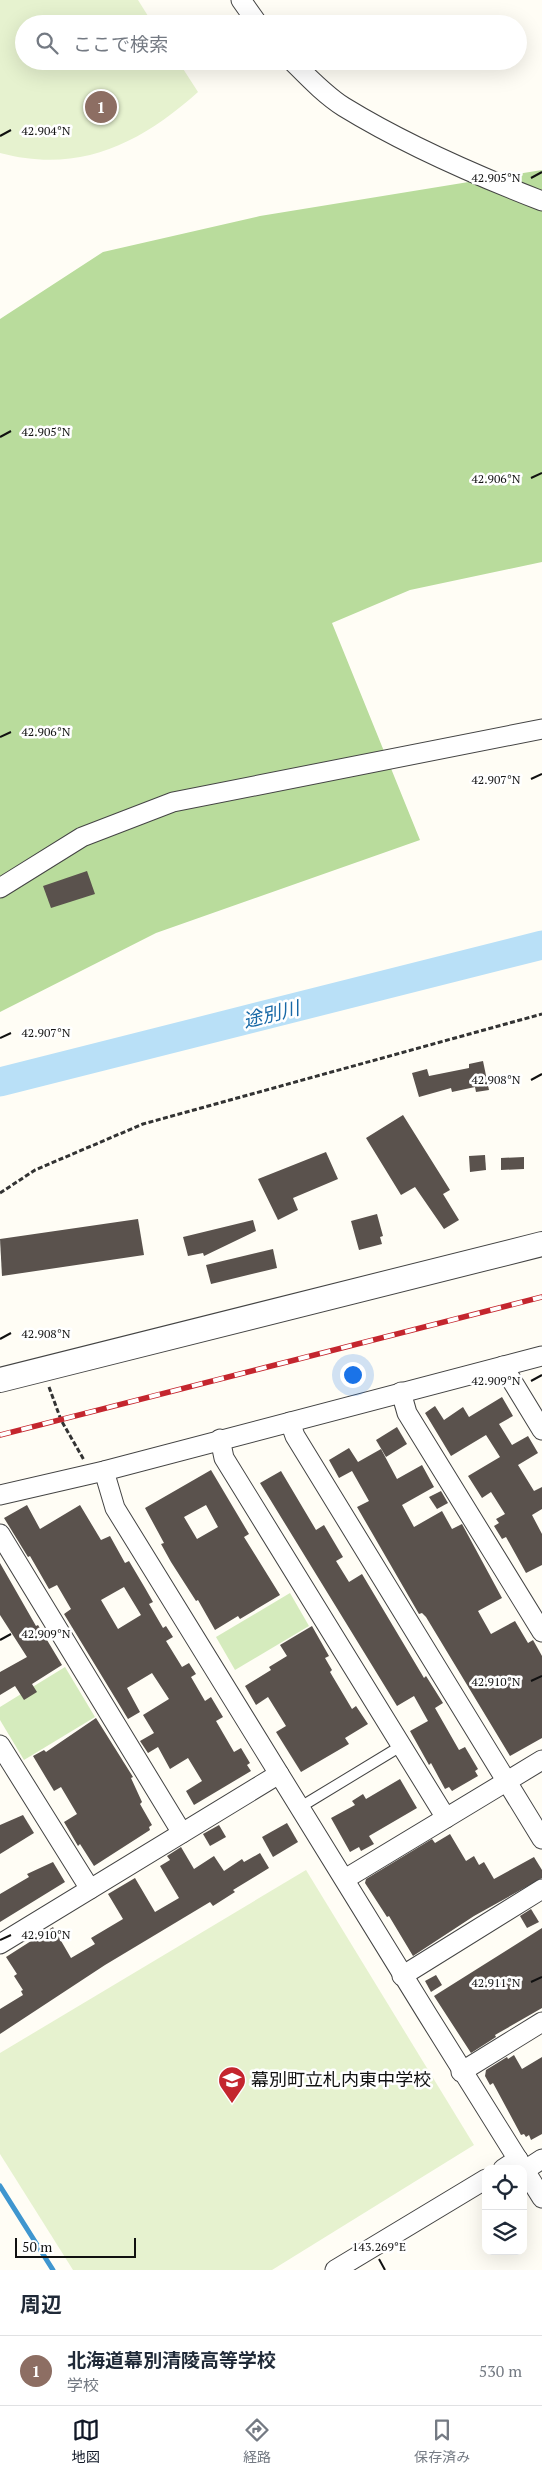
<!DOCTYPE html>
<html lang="ja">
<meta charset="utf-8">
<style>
body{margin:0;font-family:"PT Serif","Noto Sans JP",serif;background:#f6f6f7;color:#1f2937}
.controls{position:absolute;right:15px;bottom:15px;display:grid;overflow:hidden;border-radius:10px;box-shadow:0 5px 20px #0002}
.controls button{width:45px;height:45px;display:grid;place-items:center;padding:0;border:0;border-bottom:1px solid #e0e1e3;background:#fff;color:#1f2937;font:25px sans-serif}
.scale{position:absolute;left:15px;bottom:12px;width:121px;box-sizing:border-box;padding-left:5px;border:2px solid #111;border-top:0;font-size:14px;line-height:18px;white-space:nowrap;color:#111;-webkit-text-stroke:4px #fff;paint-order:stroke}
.you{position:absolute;left:352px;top:1374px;width:18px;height:18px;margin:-12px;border:4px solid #fff;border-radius:50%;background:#1a73e8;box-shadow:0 0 0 8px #1a73e833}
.badge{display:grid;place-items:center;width:32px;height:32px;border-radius:50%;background:#111827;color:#fff;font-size:16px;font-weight:700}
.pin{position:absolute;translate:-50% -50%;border:2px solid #fff;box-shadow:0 1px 5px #0006}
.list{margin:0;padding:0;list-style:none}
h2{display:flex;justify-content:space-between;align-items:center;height:65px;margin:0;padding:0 20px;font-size:21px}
h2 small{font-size:16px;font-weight:400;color:#747a83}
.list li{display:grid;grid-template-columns:32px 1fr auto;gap:15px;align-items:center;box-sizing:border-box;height:70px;padding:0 20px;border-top:1px solid #e0e1e3}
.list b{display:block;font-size:19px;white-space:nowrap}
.list p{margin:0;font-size:16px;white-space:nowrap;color:#747a83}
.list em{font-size:16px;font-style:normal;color:#747a83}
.icon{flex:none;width:28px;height:28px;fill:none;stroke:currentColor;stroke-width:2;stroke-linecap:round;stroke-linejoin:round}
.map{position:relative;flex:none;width:542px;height:2270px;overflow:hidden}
.search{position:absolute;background:#fff;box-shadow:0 5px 20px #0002;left:15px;right:15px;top:15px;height:55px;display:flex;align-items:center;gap:12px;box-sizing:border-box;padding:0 18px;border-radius:28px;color:#747a83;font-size:19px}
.sheet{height:135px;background:#fff}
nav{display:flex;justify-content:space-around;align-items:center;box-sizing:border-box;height:70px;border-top:1px solid #e0e1e3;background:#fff;font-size:14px;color:#747a83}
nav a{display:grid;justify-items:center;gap:2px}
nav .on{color:#111827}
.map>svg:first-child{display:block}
.green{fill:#d5ebbd}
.forest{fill:#b9dc9c}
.pitch{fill:#e6f2cf}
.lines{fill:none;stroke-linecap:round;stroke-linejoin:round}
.stream{stroke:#3f96cf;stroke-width:5}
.river{stroke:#b9e0f7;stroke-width:29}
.building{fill:#5a524d;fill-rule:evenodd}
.service-casing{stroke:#444;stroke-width:12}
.minor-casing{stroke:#444;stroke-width:21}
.tertiary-casing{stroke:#444;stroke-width:26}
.path{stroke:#333;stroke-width:3;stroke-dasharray:5 2.5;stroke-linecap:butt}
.service{stroke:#fff;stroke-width:10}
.minor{stroke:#fff;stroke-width:19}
.tertiary{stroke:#fff;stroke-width:24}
.rail-casing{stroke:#c4262e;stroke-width:5.5}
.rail{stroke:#fff;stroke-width:4;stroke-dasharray:11;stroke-linecap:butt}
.ticks{fill:none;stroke:#111;stroke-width:2}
.labels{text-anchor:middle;stroke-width:5;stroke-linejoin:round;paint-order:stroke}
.poi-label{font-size:18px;fill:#111;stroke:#fff;text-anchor:start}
.water-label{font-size:19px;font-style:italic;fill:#1768a6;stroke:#fff}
.ticks-label{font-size:12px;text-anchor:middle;fill:#111;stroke:#fff;stroke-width:5;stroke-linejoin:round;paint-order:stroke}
</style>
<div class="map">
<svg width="542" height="2270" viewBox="0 0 542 2270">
<rect width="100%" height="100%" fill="#fffdf5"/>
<g class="green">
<path d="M290,1593L309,1626L235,1670L216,1637Z"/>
<path d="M65,1667L95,1717L24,1760L0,1720V1707Z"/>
</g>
<path class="forest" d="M542,170V562L410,590L332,623L420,840L156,933L0,1012V319L103,252L260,216Z"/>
<g class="pitch">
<path d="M0,0H138L153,24H24V61H178L198,92C140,144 79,174 0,153Z"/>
<path d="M306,1870L474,2145L272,2270H73L0,2154V2053Z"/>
</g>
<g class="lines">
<path class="stream" d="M0,2186L53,2270"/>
<path class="river" d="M0,1082L542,945"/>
</g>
<g class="building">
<path d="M87,871L95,894L51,908L43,886Z"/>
<path d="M483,1061L489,1090L476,1092L475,1087L452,1092L451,1088L419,1097L412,1073L427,1069L429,1076L469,1068V1064Z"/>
<path d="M403,1115L450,1190L443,1194L459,1220L444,1229L415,1187L401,1195L366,1138Z"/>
<path d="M326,1152L338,1179L293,1198L298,1210L278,1220L258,1179Z"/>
<path d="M485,1155L486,1170L470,1172L469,1156Z"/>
<path d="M524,1157V1169L501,1170V1158Z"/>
<path d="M377,1214L383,1236L380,1237L382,1244L359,1250L351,1221Z"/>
<path d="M138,1219L144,1255L2,1276L0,1239Z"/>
<path d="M253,1220L256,1231L204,1256L203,1253L188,1256L183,1237Z"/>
<path d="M273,1249L277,1268L211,1284L206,1265Z"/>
<path d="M502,1397L513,1416L499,1424L512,1445L528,1436L538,1453L518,1465L534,1491L542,1487V1509L532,1515L542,1534V1565L526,1573L506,1537L502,1539L494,1526L499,1523L496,1519L505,1514L491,1492L482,1498L468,1476L500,1457L486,1435L451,1456L425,1413L435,1406L444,1420L463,1407L469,1417Z"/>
<path d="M397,1427L407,1444L386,1457L376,1440Z"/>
<path d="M349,1448L358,1462L381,1449L397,1479L422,1465L434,1487L402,1505L414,1527L442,1511L452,1529L462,1524L502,1598L478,1611L491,1634L515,1621L528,1643L533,1640L542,1656V1738L510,1756L426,1617L422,1613L419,1614L357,1507L369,1501L352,1471L339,1478L329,1460Z"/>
<path d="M211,1470L249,1534L244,1537L280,1595L240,1619L238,1616L215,1630L198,1600L196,1601L171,1562L161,1544L164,1543L145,1508ZM206,1505L218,1527L197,1539L184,1517Z"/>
<path d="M281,1471L316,1530L324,1525L343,1557L336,1561L349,1582L362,1574L424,1678L426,1676L443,1703L435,1708L459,1750L465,1747L478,1769L475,1771L478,1776L452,1791L449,1787L445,1789L431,1763L429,1765L410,1731L428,1721L414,1696L397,1706L260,1483Z"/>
<path d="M441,1491L448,1503L437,1509L429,1497Z"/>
<path d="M27,1505L40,1529L80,1505L101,1540L110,1536L125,1563L129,1561L145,1588L153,1602L149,1604L163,1628L166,1626L173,1637L166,1641L182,1667L189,1663L196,1674L191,1677L205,1701L211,1697L223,1717L216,1721L234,1752L241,1748L250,1763L247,1765L251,1771L194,1805L186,1791L202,1781L188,1758L170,1769L158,1747L148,1753L140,1741L154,1733L143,1715L169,1699L152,1673L127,1688L140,1712L128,1719L64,1614L71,1609L57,1585L49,1589L30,1556L28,1557L4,1518ZM124,1587L141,1615L118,1629L101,1600Z"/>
<path d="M0,1563L36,1626L38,1625L62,1665L32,1684L37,1692L24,1700L15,1686L0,1695V1672L27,1657L0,1615Z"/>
<path d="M312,1626L329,1656L325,1658L332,1670L330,1672L352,1709L356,1706L368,1724L345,1738L349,1744L301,1772L276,1732L286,1726L268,1697L256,1705L245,1686L271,1670L269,1667L287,1656L280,1645Z"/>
<path d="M96,1718L133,1777L131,1778L142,1802L140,1804L152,1825L149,1827L150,1830L94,1866L80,1844L78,1846L64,1822L77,1814L61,1787L54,1791L33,1756L44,1750L46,1752Z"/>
<path d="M400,1779L417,1808L369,1836L374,1844L361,1851L359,1847L350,1852L331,1818L355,1805L352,1801L363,1794L366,1799Z"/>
<path d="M23,1815L34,1833L0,1854V1825Z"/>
<path d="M287,1823L298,1842L273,1857L262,1837Z"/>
<path d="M219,1825L226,1837L210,1846L203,1834Z"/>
<path d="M450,1834L466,1861L474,1856L479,1865L484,1862L494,1879L534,1857L542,1870V1878L474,1916L413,1956L389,1916L387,1917L365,1883L366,1879L432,1839L435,1843Z"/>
<path d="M181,1847L194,1869L214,1856L224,1871L242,1859L244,1862L260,1853L269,1868L233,1890L235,1892L213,1906L210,1902L105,1965L0,2034V2009L23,1995L21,1991L23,1990L14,1976L17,1974L6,1957L53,1927L71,1958L95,1944L91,1938L123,1919L108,1894L135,1878L155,1912L179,1898L160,1866L170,1860L167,1856Z"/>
<path d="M53,1862L65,1882L0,1922V1894L29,1877L27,1874Z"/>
<path d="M531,1909L539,1922L527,1928L520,1916Z"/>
<path d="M542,1928V2008L495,2035L496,2037L471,2053L434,1996Z"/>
<path d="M436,1975L442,1985L431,1992L425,1981Z"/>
<path d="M514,2055L522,2069L542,2057V2134L531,2140L529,2135L526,2137L524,2134L521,2135L493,2083L490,2085L485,2076L486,2070L507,2057L508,2059Z"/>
</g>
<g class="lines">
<g class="service-casing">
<path id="service" d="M307,1803L401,1746"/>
</g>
<g class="minor-casing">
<g id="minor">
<path d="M241,0L258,24"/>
<path d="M292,61C308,77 325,95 344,107C406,145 475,175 542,201"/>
<path d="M0,888L82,837L173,802L542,729"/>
<path d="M503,1366L542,1430"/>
<path d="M401,1392L407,1413L542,1632"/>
<path d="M290,1422L295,1436L542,1839"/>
<path d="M220,1439L224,1458L446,1818"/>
<path d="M104,1471L115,1508C257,1738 398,1969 542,2198"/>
<path d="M0,1495L104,1471L542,1356"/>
<path d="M0,1534L182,1833"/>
<path d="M0,1745L90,1889"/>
<path d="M345,1879L542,1760"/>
<path d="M0,1944L279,1774"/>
<path d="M402,1976L542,1889"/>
<path d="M461,2072L542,2022"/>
<path d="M503,2169L518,2159"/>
<path d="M525,2170L542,2159"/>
<path d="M335,2270L486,2179"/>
</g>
</g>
<g class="tertiary-casing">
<path id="tertiary" d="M0,1380L542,1244"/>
</g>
<g class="path">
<path d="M0,1193L35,1170L143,1124L542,1014"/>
<path d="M49,1387L61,1420L84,1460"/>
</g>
<use href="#service" class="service"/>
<use href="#minor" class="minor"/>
<use href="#tertiary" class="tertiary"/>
<g class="rail-casing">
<path id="rail" d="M0,1435L542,1297"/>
</g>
<use href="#rail" class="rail"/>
</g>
<path class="ticks" d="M0,136L11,130M531,178L542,172M0,437L11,431M531,478L542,473M0,737L11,732M531,779L542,774M0,1038L11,1033M531,1080L542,1074M0,1339L11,1333M531,1381L542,1375M0,1640L11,1634M531,1681L542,1676M0,1940L11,1935M531,1982L542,1977M379,2259L385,2270"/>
<defs>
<g id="school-pin" transform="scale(1.4375)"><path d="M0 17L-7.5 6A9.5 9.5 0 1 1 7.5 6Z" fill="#c4262e" stroke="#fff"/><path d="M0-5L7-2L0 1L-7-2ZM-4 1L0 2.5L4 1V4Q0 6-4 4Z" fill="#fff"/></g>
</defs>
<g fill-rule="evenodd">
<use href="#school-pin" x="232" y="2080"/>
</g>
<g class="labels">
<g class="poi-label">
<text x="251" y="2086">幕別町立札内東中学校</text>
</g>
<g class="water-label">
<text transform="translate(271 1014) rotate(-14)" y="7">途別川</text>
</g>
</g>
<g class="ticks-label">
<text x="46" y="135">42.904°N</text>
<text x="496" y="182">42.905°N</text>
<text x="46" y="436">42.905°N</text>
<text x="496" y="483">42.906°N</text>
<text x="46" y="736">42.906°N</text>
<text x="496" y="784">42.907°N</text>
<text x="46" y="1037">42.907°N</text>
<text x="496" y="1084">42.908°N</text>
<text x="46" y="1338">42.908°N</text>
<text x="496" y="1385">42.909°N</text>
<text x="46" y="1638">42.909°N</text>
<text x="496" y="1686">42.910°N</text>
<text x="46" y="1939">42.910°N</text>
<text x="496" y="1987">42.911°N</text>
<text x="379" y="2251">143.269°E</text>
</g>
</svg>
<div class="controls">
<button><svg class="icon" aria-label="locate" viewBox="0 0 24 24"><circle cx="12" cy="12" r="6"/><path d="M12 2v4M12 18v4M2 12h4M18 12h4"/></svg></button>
<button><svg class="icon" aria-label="layers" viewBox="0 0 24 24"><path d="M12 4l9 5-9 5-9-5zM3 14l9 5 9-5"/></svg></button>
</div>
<div class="scale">50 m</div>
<div class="you"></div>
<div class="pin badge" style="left:101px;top:107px;background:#8d6e63">1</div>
<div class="search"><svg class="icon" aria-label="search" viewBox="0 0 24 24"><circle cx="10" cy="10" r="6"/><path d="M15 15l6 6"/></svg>ここで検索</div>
</div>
<section class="sheet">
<h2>周辺<small></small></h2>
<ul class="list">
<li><span class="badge" style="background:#8d6e63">1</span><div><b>北海道幕別清陵高等学校</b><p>学校</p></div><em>530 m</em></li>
</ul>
</section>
<nav>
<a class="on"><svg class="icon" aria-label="map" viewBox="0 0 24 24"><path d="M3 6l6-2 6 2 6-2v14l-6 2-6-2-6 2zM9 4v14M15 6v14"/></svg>地図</a>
<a><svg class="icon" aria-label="directions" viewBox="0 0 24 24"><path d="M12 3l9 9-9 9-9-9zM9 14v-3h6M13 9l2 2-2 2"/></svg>経路</a>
<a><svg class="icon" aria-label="saved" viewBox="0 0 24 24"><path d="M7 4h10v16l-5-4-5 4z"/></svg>保存済み</a>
</nav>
